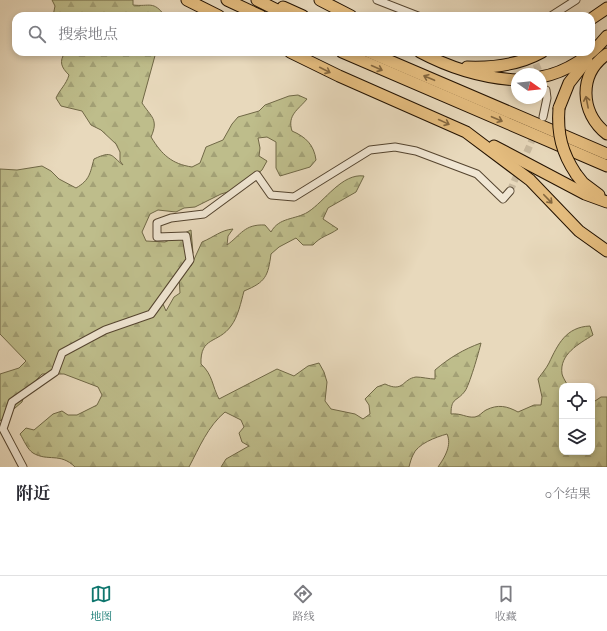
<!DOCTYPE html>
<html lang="zh">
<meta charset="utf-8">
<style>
body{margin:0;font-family:"Sorts Mill Goudy","Noto Serif SC",serif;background:#f2f2f3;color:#2b2b33}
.controls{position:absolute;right:12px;bottom:12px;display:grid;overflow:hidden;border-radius:8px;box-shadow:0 2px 6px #0003}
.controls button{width:36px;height:36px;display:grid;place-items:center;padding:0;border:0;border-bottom:1px solid #e1e1e2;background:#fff;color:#2b2b33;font:20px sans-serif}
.compass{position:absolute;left:511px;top:68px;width:36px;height:36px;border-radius:50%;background:#fff;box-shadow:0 2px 6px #0003;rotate:105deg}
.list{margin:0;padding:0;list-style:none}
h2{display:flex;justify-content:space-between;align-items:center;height:52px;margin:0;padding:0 16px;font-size:17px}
h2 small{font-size:13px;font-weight:400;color:#7c7c81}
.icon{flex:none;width:22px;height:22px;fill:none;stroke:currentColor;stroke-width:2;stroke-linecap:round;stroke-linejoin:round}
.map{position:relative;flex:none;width:607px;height:467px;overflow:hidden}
.search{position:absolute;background:#fff;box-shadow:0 2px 6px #0003;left:12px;right:12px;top:12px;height:44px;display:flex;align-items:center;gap:10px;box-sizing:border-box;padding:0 14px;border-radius:12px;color:#7c7c81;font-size:15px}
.sheet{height:108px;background:#fff}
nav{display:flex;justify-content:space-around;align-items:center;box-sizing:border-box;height:56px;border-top:1px solid #e1e1e2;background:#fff;font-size:11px;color:#7c7c81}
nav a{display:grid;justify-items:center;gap:2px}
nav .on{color:#0f766e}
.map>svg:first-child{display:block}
.forest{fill:url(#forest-firs);stroke:#706846;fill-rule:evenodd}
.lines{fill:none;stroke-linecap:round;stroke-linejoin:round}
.minor-tunnel{stroke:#cabba0;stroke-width:7;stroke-dasharray:7 3.5;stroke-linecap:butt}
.minor-casing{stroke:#54442f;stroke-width:9}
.highway-casing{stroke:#231200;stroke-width:13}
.minor{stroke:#f0e6d3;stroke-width:7}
.highway{stroke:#e4bc7e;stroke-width:11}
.highway-bridge-casing{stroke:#231200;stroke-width:13;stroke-linecap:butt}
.highway-bridge{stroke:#e4bc7e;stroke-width:11}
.oneway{stroke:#84673f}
</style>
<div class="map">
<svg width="607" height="467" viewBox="0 0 607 467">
<defs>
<pattern id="forest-firs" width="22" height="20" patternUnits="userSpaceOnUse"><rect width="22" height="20" fill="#bebd8b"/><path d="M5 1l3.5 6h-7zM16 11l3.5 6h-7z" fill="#a3a176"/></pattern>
</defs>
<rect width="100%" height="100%" fill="#e8d9bc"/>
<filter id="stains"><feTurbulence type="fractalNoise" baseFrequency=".005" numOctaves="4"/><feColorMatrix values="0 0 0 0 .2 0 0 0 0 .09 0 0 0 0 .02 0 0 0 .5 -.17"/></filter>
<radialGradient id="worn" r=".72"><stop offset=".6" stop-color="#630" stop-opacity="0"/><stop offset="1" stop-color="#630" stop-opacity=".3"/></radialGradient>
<g class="forest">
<path d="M52,0H133V5C150,7 153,0 165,16H53L55,6Z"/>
<path d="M65,52H156L142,103C151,117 159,119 151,137C162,155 172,164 192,167L200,163L206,147L223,140L232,124L238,117L259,111L265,105L289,96L298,95L307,99C298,110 287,115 292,131C306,137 314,145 316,160L310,167L280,176L276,168V142L267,137L258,138L260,148L259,156L267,161L262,170L241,188L221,194L195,207L184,208L176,212L158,210L150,214L142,232L146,241L165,242L191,230L193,253L183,270L191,266L202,242C214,237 221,230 233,229L228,236L227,245C241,235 244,224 265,225L271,232C279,217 295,220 308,212C325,201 342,173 364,176L356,192L328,208L323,219L338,229C328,236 321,236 313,245H303L296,238L279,247L271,254C268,276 266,282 244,291C241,302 238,317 231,326C218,344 200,336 201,364C213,375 212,386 219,399L277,369L294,376L308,366L319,363L324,372L327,382L325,401L331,409L355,414L363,419L370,414L369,405L365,399L377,387L385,384C404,393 402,379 416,377C422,377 429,379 435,379V370C449,358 464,349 481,343C479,352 469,386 465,391C457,402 451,397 451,414C462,413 466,418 475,417C480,416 482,412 486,410C498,404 507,406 518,412L534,405H541L542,397L538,379C542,373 546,369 549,363C558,344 566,327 590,326L593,335C579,344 559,354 562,374C563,378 566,382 568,386H562V452H592V403L601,397H607V467H438C445,457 452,445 447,434C436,437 417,444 413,455C411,459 410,463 409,467H221L226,459L249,446L242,442L239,433L244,427L241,420L225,412C208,426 199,448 189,467H75C60,452 48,462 33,453C27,449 24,440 20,434L26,428L34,430L53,414L62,411L68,415H77L97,405L102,395L98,387L64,374H42L25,392L22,402L0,421V374L19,368L26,361L0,334V169L17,170L42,166L51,171L59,179L76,188C90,180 90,173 94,159C113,150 111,156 123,165L120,161V152L116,144L101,130L91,125L82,111L61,106L56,98C60,89 66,85 69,75C61,67 59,62 65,52ZM179,277L180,293L174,297L166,311L163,304Z"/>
</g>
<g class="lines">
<g class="minor-tunnel">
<path d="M532,54L540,74"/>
<path d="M510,191L536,131"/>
</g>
<g class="minor-casing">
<g id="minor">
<path d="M377,0L418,16"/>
<path d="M551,16L576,0"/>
<path d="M543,117L547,98L546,90"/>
<path d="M23,467L3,429L12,402L55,372L62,353L105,330L151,314L190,260L186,236L157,237V223L171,218L204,214L257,175L271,195L294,197L370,150L395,147L416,151L477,174L503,199L510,191"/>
</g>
</g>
<g class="highway-casing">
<g id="highway">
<path d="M187,0L219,16"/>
<path d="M227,0L261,16"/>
<path d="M257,0L289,16"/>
<path d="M320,0L351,16"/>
<path d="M283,7L303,16"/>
<path d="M591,19L607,8"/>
<path d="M290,52L339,76L466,132L530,180L579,231L607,251"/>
<path d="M342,52L607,166"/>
<path d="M369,52L607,154"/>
<path d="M420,52C450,68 483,78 517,80"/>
<path d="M607,54C578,74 580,113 607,134"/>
<path d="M467,67C493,68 519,65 542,52"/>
<path d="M541,77C567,72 591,56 607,36"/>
<path d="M559,108L569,83L587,60"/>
<path d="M494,146L585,194L607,202"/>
<path d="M576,174L583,183L599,195"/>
</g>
</g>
<use href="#minor" class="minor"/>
<use href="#highway" class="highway"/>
<g class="highway-bridge-casing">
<path id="highway-bridge" d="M559,108C557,134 562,153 576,174"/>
</g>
<use href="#highway-bridge" class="highway-bridge"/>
</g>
<defs><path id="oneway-shaft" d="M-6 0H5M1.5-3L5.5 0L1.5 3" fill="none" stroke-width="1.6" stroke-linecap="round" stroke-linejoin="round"/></defs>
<g class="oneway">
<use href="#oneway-shaft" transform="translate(377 68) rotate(24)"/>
<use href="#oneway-shaft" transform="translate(325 70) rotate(27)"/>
<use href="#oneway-shaft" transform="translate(429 78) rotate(-157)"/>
<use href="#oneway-shaft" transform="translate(587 102) rotate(-101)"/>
<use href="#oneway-shaft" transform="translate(497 119) rotate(23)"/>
<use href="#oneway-shaft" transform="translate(444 122) rotate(25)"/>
<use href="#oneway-shaft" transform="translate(548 199) rotate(46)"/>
</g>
<rect width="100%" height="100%" filter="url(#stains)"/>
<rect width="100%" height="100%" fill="url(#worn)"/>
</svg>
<div class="controls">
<button><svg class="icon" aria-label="locate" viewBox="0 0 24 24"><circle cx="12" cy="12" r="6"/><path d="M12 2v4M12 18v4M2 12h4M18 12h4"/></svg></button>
<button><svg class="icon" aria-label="layers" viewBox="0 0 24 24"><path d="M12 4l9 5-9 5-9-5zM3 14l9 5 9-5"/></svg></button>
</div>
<svg class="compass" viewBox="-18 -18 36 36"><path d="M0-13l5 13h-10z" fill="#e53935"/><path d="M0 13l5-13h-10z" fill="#7c7c81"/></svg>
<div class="search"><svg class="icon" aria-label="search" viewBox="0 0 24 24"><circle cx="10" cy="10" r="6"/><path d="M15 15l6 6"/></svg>搜索地点</div>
</div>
<section class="sheet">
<h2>附近<small>0个结果</small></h2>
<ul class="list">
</ul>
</section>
<nav>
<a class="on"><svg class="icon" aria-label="map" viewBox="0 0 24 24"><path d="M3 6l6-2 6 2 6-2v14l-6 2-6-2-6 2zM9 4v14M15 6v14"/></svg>地图</a>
<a><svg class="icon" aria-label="directions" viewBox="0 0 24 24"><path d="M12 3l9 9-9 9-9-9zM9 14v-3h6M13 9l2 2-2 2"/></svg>路线</a>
<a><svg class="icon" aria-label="saved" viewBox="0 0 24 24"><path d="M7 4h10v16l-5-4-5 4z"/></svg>收藏</a>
</nav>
